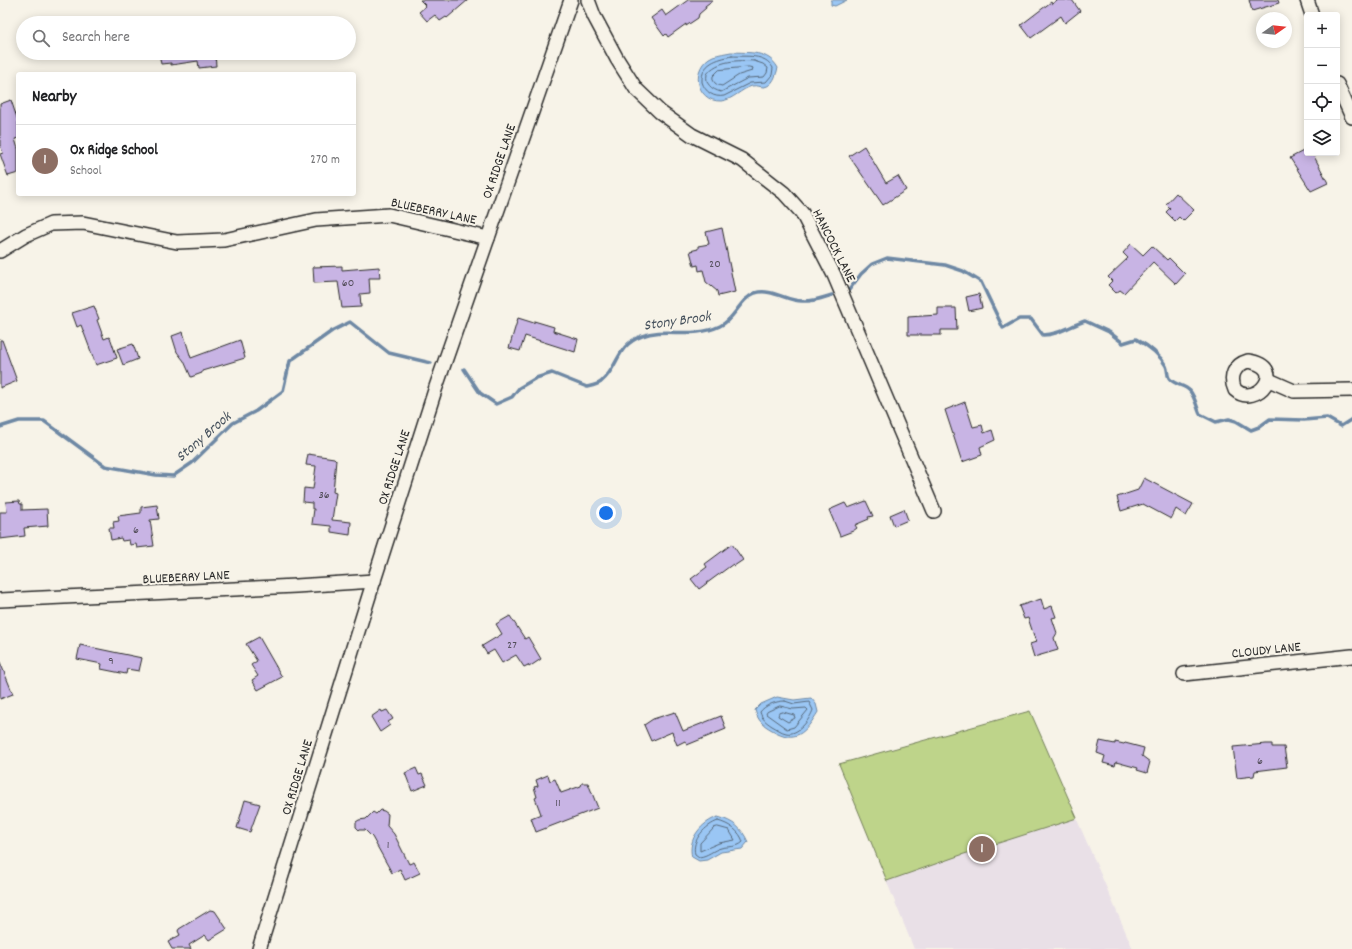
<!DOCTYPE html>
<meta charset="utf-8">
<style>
body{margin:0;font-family:Dekko,sans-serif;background:#f2f2f2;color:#202124}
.controls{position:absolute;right:12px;top:12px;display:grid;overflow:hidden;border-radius:4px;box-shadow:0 2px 10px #0003}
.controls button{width:36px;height:36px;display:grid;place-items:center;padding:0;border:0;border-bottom:1px solid #e0e0e0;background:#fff;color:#202124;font:20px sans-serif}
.compass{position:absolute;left:1256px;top:12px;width:36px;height:36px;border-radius:50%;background:#fff;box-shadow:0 2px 10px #0003;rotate:76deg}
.you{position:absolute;left:606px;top:513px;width:14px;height:14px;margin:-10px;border:3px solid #fff;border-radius:50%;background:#1a73e8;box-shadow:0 0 0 6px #1a73e833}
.badge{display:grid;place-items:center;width:26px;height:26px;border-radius:50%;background:#2563eb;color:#fff;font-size:13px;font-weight:700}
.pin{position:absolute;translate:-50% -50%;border:2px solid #fff;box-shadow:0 1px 4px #0006}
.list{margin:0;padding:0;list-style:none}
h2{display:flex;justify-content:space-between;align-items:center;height:52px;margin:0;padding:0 16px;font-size:17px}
h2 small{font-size:13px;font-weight:400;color:#757577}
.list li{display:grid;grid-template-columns:26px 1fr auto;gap:12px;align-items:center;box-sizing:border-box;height:72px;padding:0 16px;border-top:1px solid #e0e0e0}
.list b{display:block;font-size:15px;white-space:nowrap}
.list p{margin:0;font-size:13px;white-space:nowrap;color:#757577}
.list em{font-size:13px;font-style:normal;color:#757577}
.icon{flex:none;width:22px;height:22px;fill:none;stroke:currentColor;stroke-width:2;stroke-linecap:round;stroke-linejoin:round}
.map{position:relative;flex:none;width:1352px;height:949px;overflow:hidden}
.search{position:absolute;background:#fff;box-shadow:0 2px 10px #0003;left:16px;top:16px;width:340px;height:44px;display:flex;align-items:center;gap:10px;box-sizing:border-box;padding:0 14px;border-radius:22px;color:#757577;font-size:15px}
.panel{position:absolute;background:#fff;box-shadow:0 2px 10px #0003;left:16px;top:72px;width:340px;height:124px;border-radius:4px}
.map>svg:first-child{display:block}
.built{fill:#e9e0e7}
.green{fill:#bed48a;stroke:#74805a}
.water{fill:#9ac6f4;stroke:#6e88a4}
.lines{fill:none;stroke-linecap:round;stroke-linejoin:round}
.shore{stroke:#57697b;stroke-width:1}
.stream{stroke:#6e88a4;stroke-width:3.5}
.building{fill:#c8b4e4;stroke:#2b2b2b}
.street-casing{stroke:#2b2b2b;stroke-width:16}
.street{stroke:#f7f3e8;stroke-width:13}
.labels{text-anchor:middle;stroke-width:4;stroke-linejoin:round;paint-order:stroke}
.number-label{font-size:12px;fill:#524d59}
.street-label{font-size:14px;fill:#2b2b2b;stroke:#f7f3e8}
.water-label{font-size:15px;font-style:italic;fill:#47525d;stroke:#f7f3e8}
</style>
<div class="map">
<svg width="1352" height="949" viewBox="0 0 1352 949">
<rect width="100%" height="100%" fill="#f7f3e8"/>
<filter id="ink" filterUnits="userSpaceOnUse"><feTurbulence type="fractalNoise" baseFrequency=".025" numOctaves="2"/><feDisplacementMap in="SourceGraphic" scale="8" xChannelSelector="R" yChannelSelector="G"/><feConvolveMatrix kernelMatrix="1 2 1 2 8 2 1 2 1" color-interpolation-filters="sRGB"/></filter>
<g filter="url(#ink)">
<path class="built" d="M1030,711L1133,949H914L839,764Z"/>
<path class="green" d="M1030,711L1077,818L961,855L887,881L839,764Z"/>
<g class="water">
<path d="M831,0H847L835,6L831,5Z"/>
<path d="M731,52C749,53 768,50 778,68C776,75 773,86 764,87C760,87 757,85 752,86C741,89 733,100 721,101C695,102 690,66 713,56C719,54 726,53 731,52Z"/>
<path d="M777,697L794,700L811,698L816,704L818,712C805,733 796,744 772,730C763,725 758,721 755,710L761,704Z"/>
<path d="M718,817C733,821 742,828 748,842L742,849L721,852L707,860L699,861L692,857C687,839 702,822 718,817Z"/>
</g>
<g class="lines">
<g class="shore">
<path d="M732,56C746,57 765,53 773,68L772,75L766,82L750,83L724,96C714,98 705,92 702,82C701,63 717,59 732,56Z"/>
<path d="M754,61L763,64L768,68L767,73L764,77L748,78L721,92C711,89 705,84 707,74C717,60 738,60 754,61Z"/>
<path d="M749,67L753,68L752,71L739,75L722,86C716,85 712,82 713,76L719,70Z"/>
<path d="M785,701L794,704L809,702L813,710C810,719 798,736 786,733C781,732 776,728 772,726C766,722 762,719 760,712C765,705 776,701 785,701Z"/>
<path d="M780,706L793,709L806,708L808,710L794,727L787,729L766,714L767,712Z"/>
<path d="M783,712L794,715L795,718L788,722L778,716L779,713Z"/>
<path d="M718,821C729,824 740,831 743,842C737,848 728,846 721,848C713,850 708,856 699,857L695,854C691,840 706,825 718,821Z"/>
<path d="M718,827L729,830L735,840L719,843L700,851V843L714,828Z"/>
</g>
<g class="stream">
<path d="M849,290L861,274L872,264L887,258L945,265L963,271L981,282L1003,328L1019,319H1031L1043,335C1058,335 1070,326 1085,321L1109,332L1123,343L1136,339C1147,345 1160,355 1166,366C1168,370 1167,375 1169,378C1175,386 1184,384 1190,391C1195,397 1197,408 1200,414L1216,422L1229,419L1236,421L1251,430L1259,427L1270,419L1304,420L1327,418L1341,426L1352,419"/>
<path d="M464,369L480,393L496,404L512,397L519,388L536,378L552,373L587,387C591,386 597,385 601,382C620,366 615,346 642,336C665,327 693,339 720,326C734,320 740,299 755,293C771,288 787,301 802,301C813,302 822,298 832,295"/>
<path d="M0,427L19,421H44L105,466L156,475L173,476L192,463L233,423L256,411L283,391L290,361L332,331L350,322L389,353L431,363"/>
</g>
</g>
<g class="building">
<path d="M420,0H468L447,18L446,17L440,21L435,15L427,21L419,12L426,6Z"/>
<path d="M688,0H713L705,6L706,8L699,14L698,18L686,26V24L668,37L666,34L664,36L651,18L662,10L666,16Z"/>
<path d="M1057,0H1072L1080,11L1065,23L1061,16L1031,38L1021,25L1051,2L1052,4Z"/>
<path d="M1249,0H1278L1279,3L1252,11Z"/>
<path d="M159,53H215L216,66L199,68L198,61L171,65V63L161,64Z"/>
<path d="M11,100L18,121V138L15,139L18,149V173L8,176L0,154L3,153L0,145V104Z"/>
<path d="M864,146L886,183L898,176L906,190L883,205L849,156Z"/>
<path d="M1307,149V153H1312L1316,160L1328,183L1311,191L1290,158Z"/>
<path d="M1176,193L1194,210L1183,221L1179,217L1175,221L1166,212L1170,208L1166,204Z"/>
<path d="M722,228L735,292L718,296L717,291L706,282L703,270L699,271L698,265L694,266L690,251L698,249V246L709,244L706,232Z"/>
<path d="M1131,244L1143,255L1152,246L1167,260L1169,258L1185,274L1176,284L1153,262L1124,293L1120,290L1116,293L1108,285L1112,281L1108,277L1128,258L1123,253Z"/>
<path d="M342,266V270L379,267L380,278H369L370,293L360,294L361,307L342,308L338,282L314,283L313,267Z"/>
<path d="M979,294L982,308L969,311L966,297Z"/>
<path d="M94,306L99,319L97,320L104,339L109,337L111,340L117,358L96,365L81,325L77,327L72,313Z"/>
<path d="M938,308H956L957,330H941V335H908V317L938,315Z"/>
<path d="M518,318L534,323V321L554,327L553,331L578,339L575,352L525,336L520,351L509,348Z"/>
<path d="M183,332L191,358L240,340L245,358L202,371V373L191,377L184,361L177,352L172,336Z"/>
<path d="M0,340H2L17,381L0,388Z"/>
<path d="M133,344L138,359L123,365L117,349Z"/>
<path d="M965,402L973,427L982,425L984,433L992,430L995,440L980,447L982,455L962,462L945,410Z"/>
<path d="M308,454L334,458L336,460L333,492L336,493L332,520L351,522L350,535L331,532V526L312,524L314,509H312V503L303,502L304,488L313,489L316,466L306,465Z"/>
<path d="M1144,478L1193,504L1186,516L1176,509L1171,519L1143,504L1121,511L1117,497L1138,490Z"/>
<path d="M19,501L20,504H22V510L47,509L48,526L24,528L25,536L0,539V512H7L6,502Z"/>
<path d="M866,501L873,516L868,517L869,519L855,525L857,528L853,531L840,536L829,510L845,503L848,508Z"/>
<path d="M157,505L159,519L150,520L154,546L137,548L136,544L130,545L129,540L122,541L121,538L111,540L109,528H114L113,522L119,521L118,516L141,513V507Z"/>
<path d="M904,509L908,520L894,526L890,515Z"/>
<path d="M732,544L743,560L734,566L733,564L699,589L691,579L707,567L705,564Z"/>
<path d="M1041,599L1044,609L1052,606L1056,617L1052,618L1057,633L1054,638L1058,650L1034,657L1030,644L1036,642L1028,618L1024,619L1019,606Z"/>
<path d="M510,616L525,639L528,637L541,659L529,667L528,665L524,667L516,655L502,663L494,650L487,654L482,646L502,634L496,624Z"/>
<path d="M259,637L282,677L258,690L252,680L258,676L251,665L257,661L246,644Z"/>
<path d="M80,645L142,658L139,671L127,669L126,674L101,669L102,664L77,659Z"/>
<path d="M0,662L13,694L0,699Z"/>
<path d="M381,710L382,712L387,710L393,719L388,722L390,725L380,732L371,717Z"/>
<path d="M675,712L683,731L721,716L726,729L687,745L685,741L677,745L672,732L651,741L644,725L653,719Z"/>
<path d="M1100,741L1115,744V742L1124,744L1125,743L1144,748L1142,756L1150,762L1147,773L1137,770L1138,768L1116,762L1115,766L1103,763L1105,756L1097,753Z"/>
<path d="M1266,744H1272V747H1284L1287,767L1255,771L1254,776L1237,778L1233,747Z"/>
<path d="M416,768L419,775L422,774L427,785L412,791L405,773Z"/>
<path d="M548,775L550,781L555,779L561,793L581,786L582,783H588L598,808L536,832L531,818L541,814L535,798L537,797L534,787L538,786L536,780Z"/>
<path d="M245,800L260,804L250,832L237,828Z"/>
<path d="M380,810L384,811L388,814L387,826L394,834L409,864L414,862L420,873L405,880L400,869L392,873L372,837L365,830H359L356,827V822L359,820L366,819L373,812L376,814Z"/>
<path d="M210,910L215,911L227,929L209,940L205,935L189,945L191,949H172L168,942L180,935L178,931L179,929Z"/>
</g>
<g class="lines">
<g class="street-casing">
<g id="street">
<path d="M588,0L594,16L617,59L636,89L660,112L692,135L742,160L784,193L802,213L834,275L934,511"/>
<path d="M1307,0L1312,15"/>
<path d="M1337,84L1352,117"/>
<path d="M0,251L26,235L51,224L83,223L177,242L224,240L316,220L389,215L488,238"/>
<path d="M1248,361C1290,367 1256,409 1235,390C1229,377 1234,365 1248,361Z"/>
<path d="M1269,380L1294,391L1352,390"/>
<path d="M0,600L296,586L374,581"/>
<path d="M1184,674L1352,656"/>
<path d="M259,949L369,596L436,387L571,0"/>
</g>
</g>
<use href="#street" class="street"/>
</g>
</g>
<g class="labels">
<g class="number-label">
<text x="715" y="267">20</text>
<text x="348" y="286">60</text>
<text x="324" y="498">36</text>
<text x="136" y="533">6</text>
<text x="512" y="648">27</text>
<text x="111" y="664">9</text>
<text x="1260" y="764">6</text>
<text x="558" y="806">11</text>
<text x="388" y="848">1</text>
</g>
<g class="street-label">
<text transform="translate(498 161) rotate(-71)" y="5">OX RIDGE LANE</text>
<text transform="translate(434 210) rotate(12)" y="5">BLUEBERRY LANE</text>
<text transform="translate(835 245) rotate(63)" y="5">HANCOCK LANE</text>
<text transform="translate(393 467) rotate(-72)" y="5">OX RIDGE LANE</text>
<text transform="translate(186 576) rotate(-3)" y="5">BLUEBERRY LANE</text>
<text transform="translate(1266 649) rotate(-6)" y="5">CLOUDY LANE</text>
<text transform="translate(296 777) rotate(-73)" y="5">OX RIDGE LANE</text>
</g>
<g class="water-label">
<text transform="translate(677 320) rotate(-8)" y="5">Stony Brook</text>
<text transform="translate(203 436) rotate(-41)" y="5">Stony Brook</text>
</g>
</g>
</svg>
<div class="controls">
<button>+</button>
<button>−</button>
<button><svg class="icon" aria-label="locate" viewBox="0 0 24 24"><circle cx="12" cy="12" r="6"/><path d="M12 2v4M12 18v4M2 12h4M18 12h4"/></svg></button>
<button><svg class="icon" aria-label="layers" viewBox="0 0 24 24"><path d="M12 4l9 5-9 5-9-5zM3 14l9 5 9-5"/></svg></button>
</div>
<svg class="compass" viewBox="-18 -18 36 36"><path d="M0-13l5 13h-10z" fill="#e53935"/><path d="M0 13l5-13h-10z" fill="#757577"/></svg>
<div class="you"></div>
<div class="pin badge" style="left:982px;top:849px;background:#8d6e63">1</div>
<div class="search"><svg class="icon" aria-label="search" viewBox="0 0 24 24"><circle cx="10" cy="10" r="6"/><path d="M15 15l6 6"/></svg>Search here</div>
<section class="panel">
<h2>Nearby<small></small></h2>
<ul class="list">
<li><span class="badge" style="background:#8d6e63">1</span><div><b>Ox Ridge School</b><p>School</p></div><em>270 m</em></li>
</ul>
</section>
</div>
